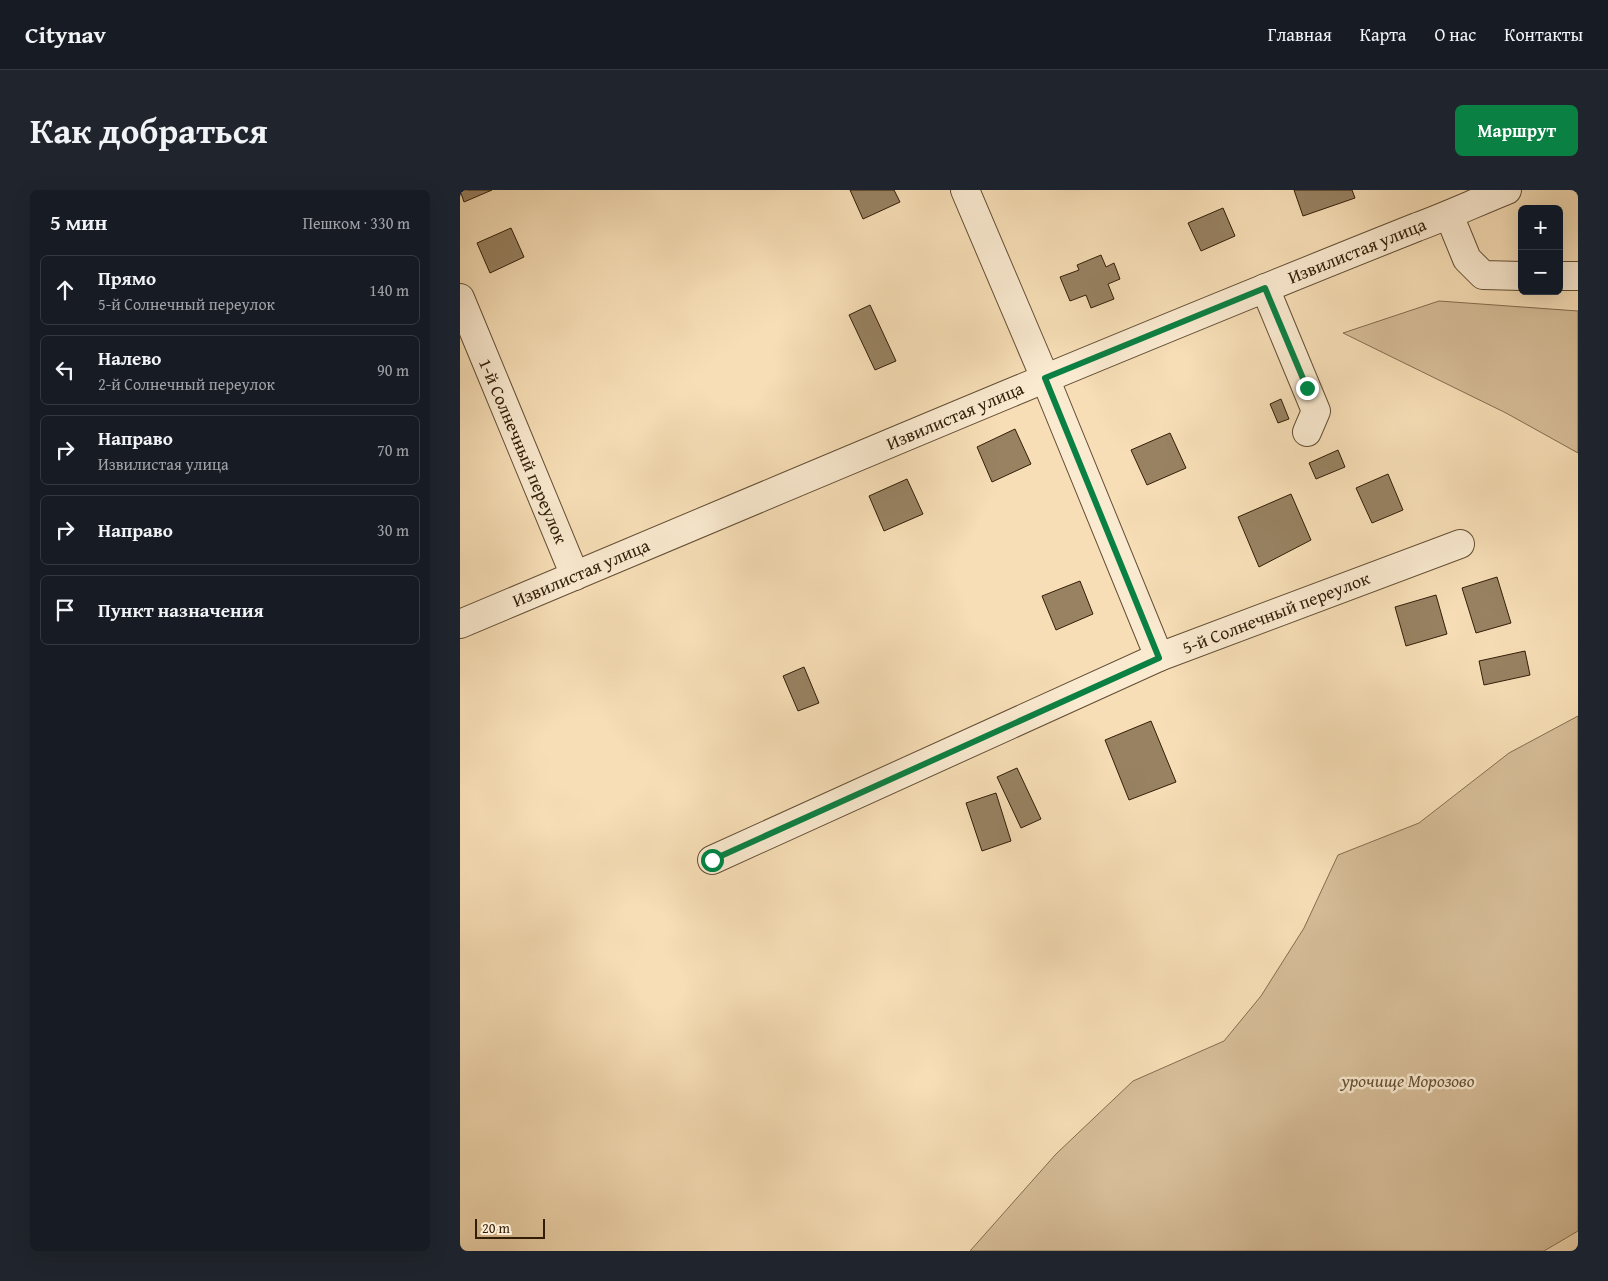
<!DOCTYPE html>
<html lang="ru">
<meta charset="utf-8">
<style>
body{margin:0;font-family:"Gentium Book Plus",serif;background:#20242c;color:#f1f3f6}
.controls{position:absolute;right:15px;top:15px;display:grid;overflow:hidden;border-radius:8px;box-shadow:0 5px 20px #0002}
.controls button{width:45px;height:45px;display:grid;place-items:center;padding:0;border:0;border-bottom:1px solid #363941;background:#171b24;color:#f1f3f6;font:25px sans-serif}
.scale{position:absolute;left:15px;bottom:12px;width:70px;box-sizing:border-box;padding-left:5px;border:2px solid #321e08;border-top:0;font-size:14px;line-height:18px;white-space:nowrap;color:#321e08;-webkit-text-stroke:4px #faead0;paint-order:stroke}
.stop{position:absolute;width:15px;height:15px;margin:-11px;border:4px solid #0b8043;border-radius:50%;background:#fff}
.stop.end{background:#0b8043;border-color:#fff;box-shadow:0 1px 5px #0008}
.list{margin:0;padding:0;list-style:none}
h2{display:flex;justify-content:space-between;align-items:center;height:65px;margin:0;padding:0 20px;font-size:21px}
h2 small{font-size:16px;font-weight:400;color:#9ea1a6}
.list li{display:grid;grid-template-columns:32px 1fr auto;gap:15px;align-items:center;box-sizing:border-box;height:70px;margin:0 10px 10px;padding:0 10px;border:1px solid #363941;border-radius:8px}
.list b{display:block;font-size:19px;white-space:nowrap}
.list p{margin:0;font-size:16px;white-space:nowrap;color:#9ea1a6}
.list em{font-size:16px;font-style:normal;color:#9ea1a6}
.icon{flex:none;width:28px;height:28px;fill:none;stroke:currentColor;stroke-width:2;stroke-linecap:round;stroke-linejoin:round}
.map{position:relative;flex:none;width:1118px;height:1061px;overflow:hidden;border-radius:8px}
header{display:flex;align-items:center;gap:30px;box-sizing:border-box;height:70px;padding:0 25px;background:#171b24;border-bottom:1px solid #363941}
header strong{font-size:24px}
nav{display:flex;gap:28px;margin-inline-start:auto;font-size:18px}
.intro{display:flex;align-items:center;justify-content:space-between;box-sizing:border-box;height:120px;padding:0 30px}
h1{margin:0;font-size:35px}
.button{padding:12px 22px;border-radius:8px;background:#0b8043;color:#fff;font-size:18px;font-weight:700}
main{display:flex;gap:30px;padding:0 30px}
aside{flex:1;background:#171b24;border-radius:8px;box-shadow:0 5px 20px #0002}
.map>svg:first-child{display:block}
.green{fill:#d6bd98;stroke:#846e50}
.building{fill:#988262;stroke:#321e08}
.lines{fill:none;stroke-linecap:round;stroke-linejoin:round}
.minor-casing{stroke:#634e34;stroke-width:30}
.minor{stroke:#faead0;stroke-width:28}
.route{stroke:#0b8043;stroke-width:6}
.labels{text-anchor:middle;stroke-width:5;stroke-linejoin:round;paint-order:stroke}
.street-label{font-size:18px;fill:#321e08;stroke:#faead0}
.park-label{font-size:18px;font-style:italic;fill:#634e33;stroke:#faead0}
</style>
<header>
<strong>Citynav</strong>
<nav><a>Главная</a><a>Карта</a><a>О нас</a><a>Контакты</a></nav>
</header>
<div class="intro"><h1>Как добраться</h1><a class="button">Маршрут</a></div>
<main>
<aside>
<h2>5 мин<small>Пешком · 330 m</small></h2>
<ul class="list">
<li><svg class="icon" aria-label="ahead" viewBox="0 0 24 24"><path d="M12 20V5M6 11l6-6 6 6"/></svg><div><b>Прямо</b><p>5-й Солнечный переулок</p></div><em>140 m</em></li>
<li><svg class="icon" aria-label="left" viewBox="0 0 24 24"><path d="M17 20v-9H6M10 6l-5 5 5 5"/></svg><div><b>Налево</b><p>2-й Солнечный переулок</p></div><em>90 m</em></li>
<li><svg class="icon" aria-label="right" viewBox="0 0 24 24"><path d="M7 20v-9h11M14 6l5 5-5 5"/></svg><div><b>Направо</b><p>Извилистая улица</p></div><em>70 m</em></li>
<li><svg class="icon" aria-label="right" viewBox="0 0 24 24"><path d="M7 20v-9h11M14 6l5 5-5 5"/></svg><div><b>Направо</b></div><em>30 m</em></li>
<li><svg class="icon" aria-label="arrive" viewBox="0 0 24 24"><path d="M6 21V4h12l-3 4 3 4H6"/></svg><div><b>Пункт назначения</b></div></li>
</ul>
</aside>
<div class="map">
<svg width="1118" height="1061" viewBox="0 0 1118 1061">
<rect width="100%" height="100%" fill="#f7deb6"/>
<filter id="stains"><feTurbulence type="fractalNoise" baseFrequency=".004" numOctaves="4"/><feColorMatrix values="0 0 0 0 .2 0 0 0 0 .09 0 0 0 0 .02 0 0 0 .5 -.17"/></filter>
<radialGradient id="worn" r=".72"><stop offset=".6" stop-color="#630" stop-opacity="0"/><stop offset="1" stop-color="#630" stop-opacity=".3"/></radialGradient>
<g class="green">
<path d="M979,111L1118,121V263L1046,223L883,143Z"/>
<path d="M1118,526V1041L1084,1061H510L596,964L673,891L764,851L801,806L844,738L878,665L959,633L1049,563Z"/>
</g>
<g class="building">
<path d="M0,0H32L4,12Z"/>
<path d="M390,0H434L440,12L403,29Z"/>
<path d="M834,0H892L895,8L843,26Z"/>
<path d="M763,18L775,46L741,61L728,33Z"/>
<path d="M51,38L64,67L30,83L17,53Z"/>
<path d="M641,65L646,77L654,73L660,89L648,94L654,109L631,118L626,105L610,111L600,87L619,80L617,75Z"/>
<path d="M410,115L436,171L415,180L389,125Z"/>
<path d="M821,209L829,229L818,233L810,214Z"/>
<path d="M555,239L571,274L532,292L517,257Z"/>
<path d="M710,243L726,278L687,295L671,260Z"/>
<path d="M878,260L885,277L856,289L849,273Z"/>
<path d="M928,284L943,320L912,333L896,298Z"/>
<path d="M447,289L463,324L424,341L409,306Z"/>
<path d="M831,304L851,350L799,377L778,327Z"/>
<path d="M1037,387L1051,433L1016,443L1002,398Z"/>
<path d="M620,391L633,424L596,440L582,406Z"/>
<path d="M976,405L987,444L946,456L935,417Z"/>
<path d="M1065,461L1070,485L1024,495L1019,471Z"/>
<path d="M344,477L359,513L338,521L323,486Z"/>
<path d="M691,531L716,592L669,610L645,550Z"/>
<path d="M557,578L581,629L561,638L537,587Z"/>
<path d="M536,603L551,651L522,661L506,613Z"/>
</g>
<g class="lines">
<g class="minor-casing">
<g id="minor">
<path d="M505,0L585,188L699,467"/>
<path d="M989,25L1007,69L1023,85L1062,86"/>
<path d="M1099,86H1118"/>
<path d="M805,98L856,221L847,242"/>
<path d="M0,108L115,386"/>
<path d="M0,434C319,300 636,165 957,37C987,26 1017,12 1047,0"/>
<path d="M252,670L699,467L1000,354"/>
</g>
</g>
<use href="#minor" class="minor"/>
</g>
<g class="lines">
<path class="route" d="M252,670L699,468L585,188L805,98L847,198"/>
</g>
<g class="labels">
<g class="street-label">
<text transform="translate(897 61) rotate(-22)" y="6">Извилистая улица</text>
<text transform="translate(495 226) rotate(-23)" y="6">Извилистая улица</text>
<text transform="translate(63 261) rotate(67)" y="6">1-й Солнечный переулок</text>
<text transform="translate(121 383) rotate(-23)" y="6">Извилистая улица</text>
<text transform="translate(816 423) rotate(-21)" y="6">5-й Солнечный переулок</text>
</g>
<g class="park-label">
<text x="948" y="897">урочище Морозово</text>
</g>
</g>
<rect width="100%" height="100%" filter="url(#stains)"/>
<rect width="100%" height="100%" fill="url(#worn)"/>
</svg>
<div class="controls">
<button>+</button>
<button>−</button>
</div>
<div class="scale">20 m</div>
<div class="stop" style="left:252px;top:670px"></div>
<div class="stop end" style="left:847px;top:198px"></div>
</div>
</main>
